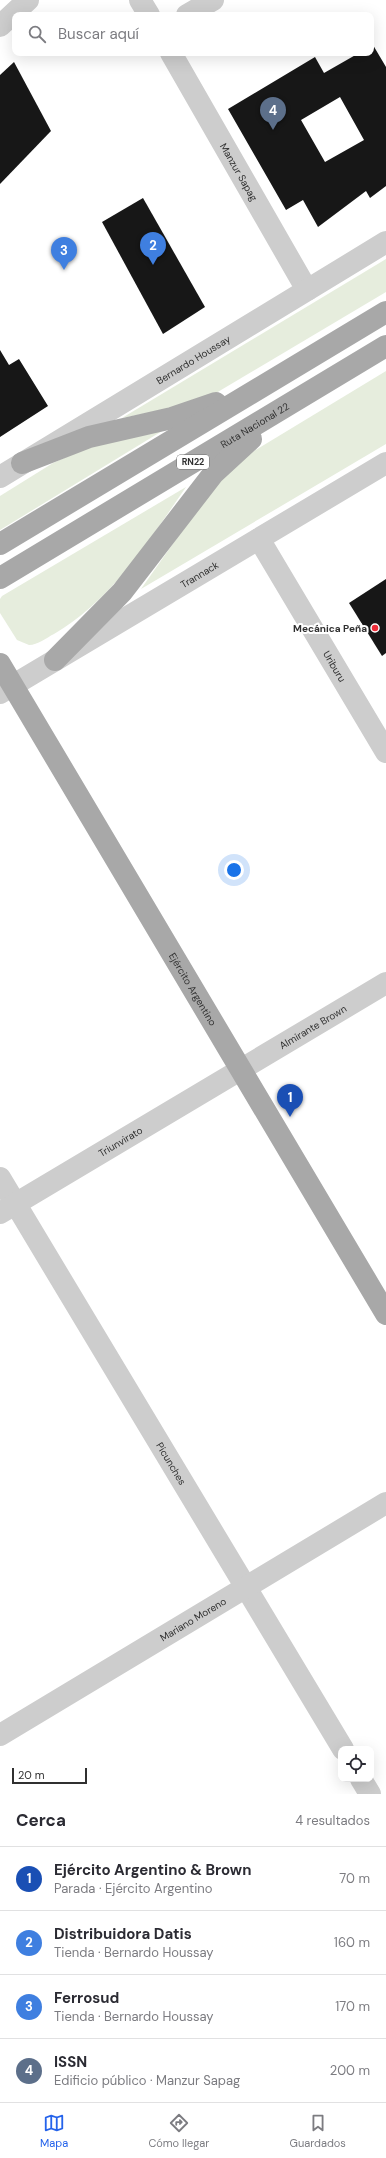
<!DOCTYPE html>
<html lang="es">
<meta charset="utf-8">
<style>
body{margin:0;font-family:"DM Sans",sans-serif;background:#f7f7f7;color:#2b2b33}
.controls{position:absolute;right:12px;bottom:12px;display:grid;overflow:hidden;border-radius:8px;box-shadow:0 4px 16px #0002}
.controls button{width:36px;height:36px;display:grid;place-items:center;padding:0;border:0;border-bottom:1px solid #e1e1e2;background:#fff;color:#2b2b33;font:20px sans-serif}
.scale{position:absolute;left:12px;bottom:10px;width:75px;box-sizing:border-box;padding-left:4px;border:2px solid #303030;border-top:0;font-size:11px;line-height:14px;white-space:nowrap;color:#303030;-webkit-text-stroke:3px #fff;paint-order:stroke}
.you{position:absolute;left:234px;top:870px;width:14px;height:14px;margin:-10px;border:3px solid #fff;border-radius:50%;background:#1a73e8;box-shadow:0 0 0 6px #1a73e833}
.badge{display:grid;place-items:center;width:26px;height:26px;border-radius:50%;background:#2563eb;color:#fff;font-size:13px;font-weight:700}
.pin{position:absolute;translate:-50% -33px;filter:drop-shadow(0 1px 2px #0008)}
.pin::after{content:'';position:absolute;top:21px;width:14px;height:12px;background:inherit;clip-path:polygon(0 0,100% 0,50% 100%)}
.list{margin:0;padding:0;list-style:none}
h2{display:flex;justify-content:space-between;align-items:center;height:52px;margin:0;padding:0 16px;font-size:17px}
h2 small{font-size:13px;font-weight:400;color:#7c7c81}
.list li{display:grid;grid-template-columns:26px 1fr auto;gap:12px;align-items:center;box-sizing:border-box;height:64px;padding:0 16px;border-top:1px solid #e1e1e2}
.list b{display:block;font-size:15px;white-space:nowrap}
.list p{margin:0;font-size:13px;white-space:nowrap;color:#7c7c81}
.list em{font-size:13px;font-style:normal;color:#7c7c81}
.icon{flex:none;width:22px;height:22px;fill:none;stroke:currentColor;stroke-width:2;stroke-linecap:round;stroke-linejoin:round}
.map{position:relative;flex:none;width:386px;height:1794px;overflow:hidden}
.search{position:absolute;background:#fff;box-shadow:0 4px 16px #0002;left:12px;right:12px;top:12px;height:44px;display:flex;align-items:center;gap:10px;box-sizing:border-box;padding:0 14px;border-radius:8px;color:#7c7c81;font-size:15px}
.sheet{height:308px;background:#fff}
nav{display:flex;justify-content:space-around;align-items:center;box-sizing:border-box;height:56px;border-top:1px solid #e1e1e2;background:#fff;font-size:11px;color:#7c7c81}
nav a{display:grid;justify-items:center;gap:2px}
nav .on{color:#2563eb}
.map>svg:first-child{display:block}
.green{fill:#e6eddd}
.building{fill:#171717;fill-rule:evenodd}
.lines{fill:none;stroke-linecap:round;stroke-linejoin:round}
.minor{stroke:#cdcdcd;stroke-width:22}
.major{stroke:#a8a8a8;stroke-width:22}
.poi-dot{fill:#ee2b37;stroke:#fff;stroke-width:1.5}
.labels{text-anchor:middle;stroke-width:4;stroke-linejoin:round;paint-order:stroke}
.shield{fill:#fff;stroke:#6e6e6e;stroke-width:1}
.shield-label{font-size:9px;font-weight:bold;fill:#303030}
.street-label{font-size:10px;fill:#303030;stroke:#fff}
.poi-label{font-size:10px;font-weight:bold;fill:#303030;stroke:#fff;text-anchor:end}
</style>
<div class="map">
<svg width="386" height="1794" viewBox="0 0 386 1794">
<rect width="100%" height="100%" fill="#fff"/>
<g class="green">
<path d="M386,259V292L211,396L173,408L122,418Z"/>
<path d="M386,371V444L141,589L201,504L214,487L249,454Z"/>
<path d="M167,428L0,530V496L53,463L84,449Z"/>
<path d="M186,487C148,542 112,600 54,634C46,638 38,645 29,645L17,640L0,613V599L2,596Z"/>
</g>
<g class="building">
<path d="M373,45L386,67V186L370,198L366,191L318,227L303,200L286,210L228,109L315,57L324,73L359,53H371ZM340,97L364,140L325,162L301,120Z"/>
<path d="M14,62L51,131L0,184V75Z"/>
<path d="M143,198L205,307L163,334L102,222Z"/>
<path d="M0,350L9,365L19,359L48,406L0,437Z"/>
<path d="M386,579V653L382,656L349,603Z"/>
</g>
<g class="lines">
<g class="minor">
<path d="M140,0L149,15"/>
<path d="M187,15L213,0"/>
<path d="M0,26L28,0"/>
<path id="s1" d="M171,53L307,290"/>
<path id="s2" d="M0,477L386,242"/>
<path id="s3" d="M259,539L386,752"/>
<path id="s4" d="M0,693L386,463"/>
<path id="s5" d="M0,1178L343,1749"/>
<path id="s6" d="M0,1213L386,983"/>
<path id="s7" d="M0,1735L386,1503"/>
<path d="M361,1779L370,1794"/>
</g>
<g class="major">
<path d="M22,463L89,437L172,418L216,403"/>
<path d="M0,544L386,312"/>
<path id="s8" d="M0,578L386,346"/>
<path d="M55,660L122,592L213,474L251,439"/>
<path id="s9" d="M0,664L386,1314"/>
</g>
</g>
<circle class="poi-dot" cx="375" cy="628" r="4"/>
<g class="labels">
<rect class="shield" x="177" y="455" width="32" height="14" rx="3"/>
<g class="shield-label">
<text x="193" y="465">RN22</text>
</g>
<g class="street-label">
<text dy="4" stroke="none"><textPath href="#s1" startOffset="137">Manzur Sapag</textPath></text>
<text dy="4" stroke="none"><textPath href="#s2" startOffset="226">Bernardo Houssay</textPath></text>
<text dy="4" stroke="none"><textPath href="#s8" startOffset="297">Ruta Nacional 22</textPath></text>
<text dy="4" stroke="none"><textPath href="#s4" startOffset="232">Trannack</textPath></text>
<text dy="4" stroke="none"><textPath href="#s3" startOffset="148">Uriburu</textPath></text>
<text dy="4" stroke="none"><textPath href="#s9" startOffset="378">Ejército Argentino</textPath></text>
<text dy="4" stroke="none"><textPath href="#s6" startOffset="364">Almirante Brown</textPath></text>
<text dy="4" stroke="none"><textPath href="#s6" startOffset="140">Triunvirato</textPath></text>
<text dy="4" stroke="none"><textPath href="#s5" startOffset="333">Picunches</textPath></text>
<text dy="4" stroke="none"><textPath href="#s7" startOffset="225">Mariano Moreno</textPath></text>
</g>
<g class="poi-label">
<text x="367" y="632">Mecánica Peña</text>
</g>
</g>
</svg>
<div class="controls">
<button><svg class="icon" aria-label="locate" viewBox="0 0 24 24"><circle cx="12" cy="12" r="6"/><path d="M12 2v4M12 18v4M2 12h4M18 12h4"/></svg></button>
</div>
<div class="scale">20 m</div>
<div class="you"></div>
<div class="pin badge" style="left:290px;top:1117px;background:#1a4fb4">1</div>
<div class="pin badge" style="left:153px;top:265px;background:#3f7fe0">2</div>
<div class="pin badge" style="left:64px;top:270px;background:#3f7fe0">3</div>
<div class="pin badge" style="left:273px;top:130px;background:#5c6f8a">4</div>
<div class="search"><svg class="icon" aria-label="search" viewBox="0 0 24 24"><circle cx="10" cy="10" r="6"/><path d="M15 15l6 6"/></svg>Buscar aquí</div>
</div>
<section class="sheet">
<h2>Cerca<small>4 resultados</small></h2>
<ul class="list">
<li><span class="badge" style="background:#1a4fb4">1</span><div><b>Ejército Argentino &amp; Brown</b><p>Parada · Ejército Argentino</p></div><em>70 m</em></li>
<li><span class="badge" style="background:#3f7fe0">2</span><div><b>Distribuidora Datis</b><p>Tienda · Bernardo Houssay</p></div><em>160 m</em></li>
<li><span class="badge" style="background:#3f7fe0">3</span><div><b>Ferrosud</b><p>Tienda · Bernardo Houssay</p></div><em>170 m</em></li>
<li><span class="badge" style="background:#5c6f8a">4</span><div><b>ISSN</b><p>Edificio público · Manzur Sapag</p></div><em>200 m</em></li>
</ul>
</section>
<nav>
<a class="on"><svg class="icon" aria-label="map" viewBox="0 0 24 24"><path d="M3 6l6-2 6 2 6-2v14l-6 2-6-2-6 2zM9 4v14M15 6v14"/></svg>Mapa</a>
<a><svg class="icon" aria-label="directions" viewBox="0 0 24 24"><path d="M12 3l9 9-9 9-9-9zM9 14v-3h6M13 9l2 2-2 2"/></svg>Cómo llegar</a>
<a><svg class="icon" aria-label="saved" viewBox="0 0 24 24"><path d="M7 4h10v16l-5-4-5 4z"/></svg>Guardados</a>
</nav>
